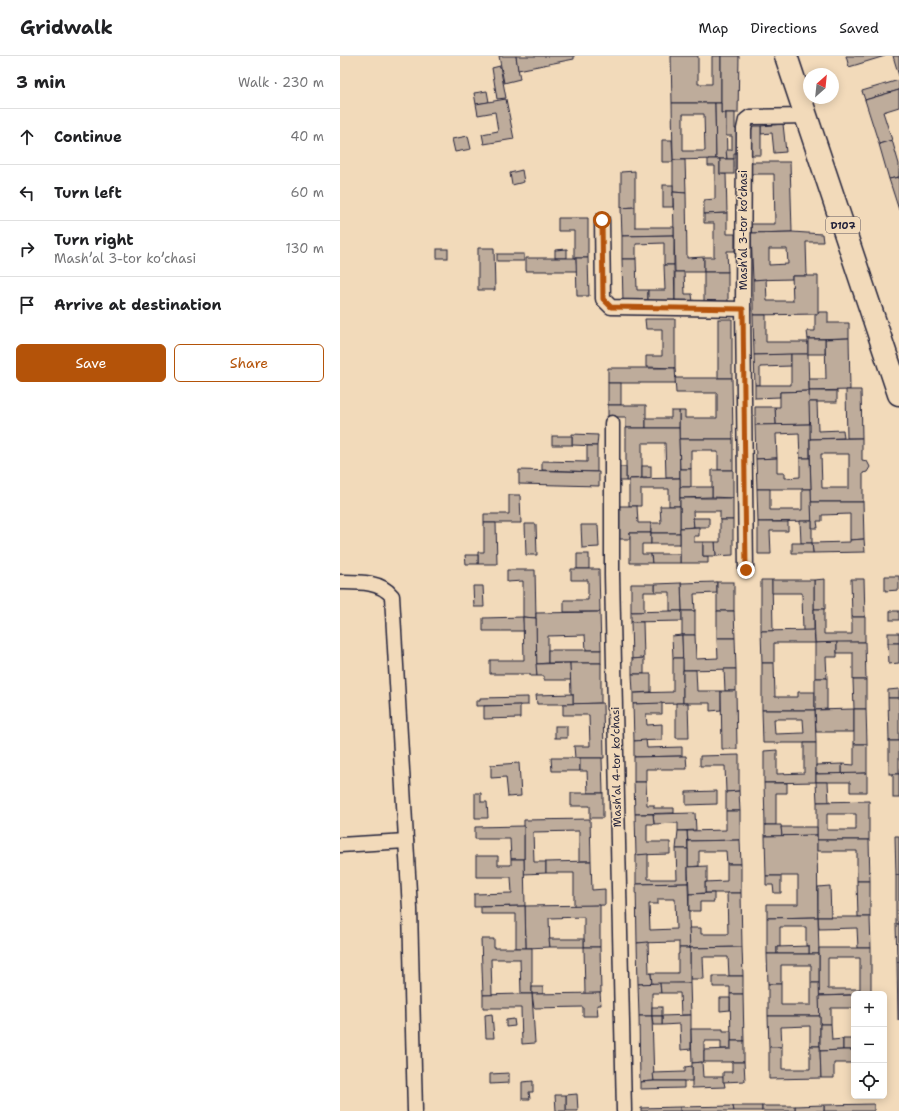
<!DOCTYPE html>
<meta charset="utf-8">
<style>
body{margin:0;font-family:"Shantell Sans",sans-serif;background:#f2f2f2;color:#202124}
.controls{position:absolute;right:12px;bottom:12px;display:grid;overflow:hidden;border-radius:6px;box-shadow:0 2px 10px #0003}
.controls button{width:36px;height:36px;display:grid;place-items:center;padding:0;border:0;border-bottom:1px solid #e0e0e0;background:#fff;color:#202124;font:20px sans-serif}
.compass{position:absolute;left:463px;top:12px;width:36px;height:36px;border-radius:50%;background:#fff;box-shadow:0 2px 10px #0003;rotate:27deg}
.stop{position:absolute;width:12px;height:12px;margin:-9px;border:3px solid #b45309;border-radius:50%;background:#fff}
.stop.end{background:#b45309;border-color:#fff;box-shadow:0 1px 4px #0008}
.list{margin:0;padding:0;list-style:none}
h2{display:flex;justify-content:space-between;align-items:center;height:52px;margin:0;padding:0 16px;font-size:17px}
h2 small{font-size:13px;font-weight:400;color:#757577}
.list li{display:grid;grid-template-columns:26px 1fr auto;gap:12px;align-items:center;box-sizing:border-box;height:56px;padding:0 16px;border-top:1px solid #e0e0e0}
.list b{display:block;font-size:15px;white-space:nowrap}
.list p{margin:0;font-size:13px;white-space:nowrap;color:#757577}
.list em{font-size:13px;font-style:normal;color:#757577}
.actions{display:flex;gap:8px;padding:12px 16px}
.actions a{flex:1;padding:9px 0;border:1px solid #b45309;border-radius:6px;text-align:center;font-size:14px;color:#b45309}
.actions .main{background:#b45309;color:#fff}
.icon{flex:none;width:22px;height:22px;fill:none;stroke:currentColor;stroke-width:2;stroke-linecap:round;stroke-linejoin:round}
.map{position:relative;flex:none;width:559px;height:1055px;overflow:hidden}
header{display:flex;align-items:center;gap:24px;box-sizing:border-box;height:56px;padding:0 20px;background:#fff;border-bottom:1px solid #e0e0e0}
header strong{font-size:19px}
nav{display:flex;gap:22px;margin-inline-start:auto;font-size:14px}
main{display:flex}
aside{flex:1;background:#fff}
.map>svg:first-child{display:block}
.building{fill:#beac9b;stroke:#22223b;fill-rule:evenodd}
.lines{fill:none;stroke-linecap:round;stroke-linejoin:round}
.street-casing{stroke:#22223b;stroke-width:17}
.primary-casing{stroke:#22223b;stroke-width:25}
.street{stroke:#f2daba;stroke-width:14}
.primary{stroke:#f2daba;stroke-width:22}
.route{stroke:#b45309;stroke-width:5}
.labels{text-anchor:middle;stroke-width:3;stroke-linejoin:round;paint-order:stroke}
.shield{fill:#f2daba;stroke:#605961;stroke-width:1}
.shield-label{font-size:10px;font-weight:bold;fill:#22223b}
.street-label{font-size:11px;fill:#22223b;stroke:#f2daba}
</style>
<header>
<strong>Gridwalk</strong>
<nav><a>Map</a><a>Directions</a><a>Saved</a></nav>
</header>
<main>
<aside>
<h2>3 min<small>Walk · 230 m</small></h2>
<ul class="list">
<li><svg class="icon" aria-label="ahead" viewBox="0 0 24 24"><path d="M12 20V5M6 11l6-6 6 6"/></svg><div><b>Continue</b></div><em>40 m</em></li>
<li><svg class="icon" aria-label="left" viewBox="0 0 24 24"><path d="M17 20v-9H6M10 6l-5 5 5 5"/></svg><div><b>Turn left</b></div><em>60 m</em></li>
<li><svg class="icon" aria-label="right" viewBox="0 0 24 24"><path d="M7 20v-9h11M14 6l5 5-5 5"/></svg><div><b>Turn right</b><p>Mashʼal 3-tor koʼchasi</p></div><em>130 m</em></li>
<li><svg class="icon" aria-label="arrive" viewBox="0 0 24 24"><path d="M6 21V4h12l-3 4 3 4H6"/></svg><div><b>Arrive at destination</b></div></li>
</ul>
<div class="actions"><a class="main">Save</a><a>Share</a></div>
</aside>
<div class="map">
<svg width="559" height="1055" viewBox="0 0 559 1055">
<rect width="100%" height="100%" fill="#f2daba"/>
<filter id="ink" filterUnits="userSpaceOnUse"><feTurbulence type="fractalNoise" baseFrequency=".025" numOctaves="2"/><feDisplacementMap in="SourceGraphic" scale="8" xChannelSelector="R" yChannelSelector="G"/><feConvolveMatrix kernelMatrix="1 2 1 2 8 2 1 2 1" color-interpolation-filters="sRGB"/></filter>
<g filter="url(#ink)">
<g class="building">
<path d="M159,0H176L180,23L164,27Z"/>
<path d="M176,0H234V3L178,14Z"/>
<path d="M331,0H358V28H372V0H381V47H332Z"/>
<path d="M381,0H399L398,57H381Z"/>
<path d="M506,0H545L509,11Z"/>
<path d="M553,0H559V20Z"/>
<path d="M160,10L166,42L157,43L152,12Z"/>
<path d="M559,24V34L525,44L522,35Z"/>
<path d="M559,34V51L543,56L552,84L539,88L525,44Z"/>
<path d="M147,35L149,46L136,48L134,37Z"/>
<path d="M166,43L174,83L144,88L142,78L158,75L155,56L138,59L136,48Z"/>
<path d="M332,47H375L376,103L333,104ZM343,58H364L365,95H343Z"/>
<path d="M375,47H381V57H386L387,103H376Z"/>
<path d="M386,57H395V73H399V97H394V103H387L386,94H392V80H386Z"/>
<path d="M443,68L446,96L434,97L432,77L421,78V70Z"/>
<rect x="407" y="70" width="14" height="29"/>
<path d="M128,80L131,93L115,96L112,83Z"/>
<path d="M322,84H332L333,106H322Z"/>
<path d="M552,84L559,108V121L549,123L539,88Z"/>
<path d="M368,103H380V118H386L387,157L364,158V144L375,143V110H368Z"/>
<rect x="380" y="103" width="14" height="15"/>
<path d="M333,104H345L346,137L333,136Z"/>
<path d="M410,106H450L452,176L411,177V168H435L434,118H410Z"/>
<path d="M182,114L184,126L172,129L170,117Z"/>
<path d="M295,115V151L281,152V116Z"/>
<path d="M559,121V154L549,123Z"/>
<rect x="323" y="129" width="10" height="22"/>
<path d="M333,136L346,137L347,202L364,201V216H335Z"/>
<path d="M295,151V171H334V179L282,180L281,152Z"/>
<path d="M387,157V178H395V195H387L388,216H364V201H374V167H364V158Z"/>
<path d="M218,162H248V202H234V175H218Z"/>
<path d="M452,176L482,178L483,186H466L467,220H452V223L413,224L411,177ZM429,193H447L448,208L429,209Z"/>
<path d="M334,179V209H324V187L296,188V203H282V180Z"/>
<path d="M138,192H154L155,234H138Z"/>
<rect x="97" y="193" width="11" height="9"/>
<path d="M227,193V202H215V194Z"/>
<rect x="157" y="198" width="27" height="7"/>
<path d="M186,202H236L237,215H186Z"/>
<path d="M236,202H248L249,240H237Z"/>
<path d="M282,203H296L297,234H308V247H283Z"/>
<path d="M324,209H334L335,246L308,247V234H325Z"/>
<path d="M335,216H344L345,238H352L353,246H335Z"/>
<rect x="364" y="216" width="24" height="30"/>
<path d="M452,220H478V258L413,259V224L426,223L427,245H453Z"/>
<path d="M479,256H488V267H509V282L468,283L467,275H475V258H478Z"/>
<path d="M413,259H426V286H468V298L414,299Z"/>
<path d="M305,263H335V312L306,311V300H322V273H306Z"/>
<rect x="378" y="263" width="14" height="59"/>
<path d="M509,282L510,334L469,335V323H486L485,283Z"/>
<rect x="468" y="283" width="17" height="15"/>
<path d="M451,298V310L420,311V329H415L414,299Z"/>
<path d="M451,298H468L469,335L440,336V341L415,342V329H451Z"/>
<path d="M268,312H335L336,327H268Z"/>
<path d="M335,322H392L393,383H339V355H345V362H377V337H336Z"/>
<rect x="268" y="327" width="13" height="22"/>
<path d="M506,334H521L522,382H507Z"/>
<rect x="469" y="335" width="28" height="11"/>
<path d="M469,335L470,368L436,369L435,351H440V336Z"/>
<path d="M469,346H477L478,375L503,374L504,382L470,383Z"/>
<path d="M268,349H306V372H286V361H268Z"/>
<path d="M415,351H435L436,369H415Z"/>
<path d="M331,355H339V372H306V362H331Z"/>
<path d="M470,368V402H460L459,377L436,378L437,402L416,403L415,369Z"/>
<path d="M286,372H339L340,422H326L325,387H302V422L289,423V425H286Z"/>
<path d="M232,378L258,379L257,390L232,389Z"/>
<rect x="212" y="380" width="20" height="9"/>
<path d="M522,382V404L527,405L530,411L527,416L523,417V446H471L470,383ZM481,398H509V432H482Z"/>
<path d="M339,383H393V414H378V396H372V394H351V413H340Z"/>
<path d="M247,390H257V416L202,414V405L247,406Z"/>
<path d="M437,402V417H445V422L460,421V402H470L471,433H417L416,403Z"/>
<rect x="302" y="410" width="9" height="12"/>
<rect x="277" y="411" width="9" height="14"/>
<rect x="340" y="413" width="11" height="18"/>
<path d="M179,414L259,416V430L179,428Z"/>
<path d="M372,414H393V442L372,441Z"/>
<path d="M340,422V450H329V433H301V450H289V423Z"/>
<path d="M340,431H372V441L340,442Z"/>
<path d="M417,433H430V454H462V433H471L472,465L418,466Z"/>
<path d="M169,439H180L181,467H144V458H169Z"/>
<path d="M340,442H393V464H380V455H353L354,471L340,472Z"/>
<path d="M471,446H523L524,483L510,484V458L482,459V465H477L478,472H472Z"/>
<path d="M275,450H297L298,467H311V477H290V483H275Z"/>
<path d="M320,450H340V477H311V467H321Z"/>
<path d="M353,462H369V471H354Z"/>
<path d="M380,464H393V499L376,500L375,486H380Z"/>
<path d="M460,465H472V487H461Z"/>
<path d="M418,466H448V475H430L431,498H418Z"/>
<path d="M144,467H156L157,508H138V496H144Z"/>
<path d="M185,468H196L197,499H186Z"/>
<path d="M241,469H258L259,491L242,492Z"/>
<path d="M359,471V480H354V486H363V500H368V507H340V472Z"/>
<path d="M290,477H311V488H302V498H311L312,507H290Z"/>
<rect x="311" y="477" width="29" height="11"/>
<path d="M524,483L525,496L473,497L472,487L510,486V484Z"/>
<path d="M363,486H375L376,500H363Z"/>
<path d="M452,487H472L473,497H452Z"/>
<rect x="237" y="498" width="12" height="15"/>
<path d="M311,498H340V507H312Z"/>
<path d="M125,499H138V508H126Z"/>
<path d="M231,513H259L260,556H224V544H248V524H231Z"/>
<path d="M167,514H195L196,562L183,561V525L167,526Z"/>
<path d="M545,520H559V534L545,535Z"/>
<path d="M485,523V553H474V524Z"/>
<path d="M511,523H524L525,561H512Z"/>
<path d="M421,524H432L433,575H421Z"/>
<path d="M432,524H474V574L463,575L462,537H432Z"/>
<path d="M377,526V537L354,538L355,555H342L341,527Z"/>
<rect x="377" y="526" width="17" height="29"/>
<path d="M341,527L342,555H330V536H315V528Z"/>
<path d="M291,528H315V536H304V556H291Z"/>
<path d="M133,530H143L144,551H134Z"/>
<path d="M474,553H484V578H512V561H525V586L475,587Z"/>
<path d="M330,555H342V565L291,566V556Z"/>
<rect x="342" y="555" width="13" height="24"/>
<path d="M377,555H394L395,582H377Z"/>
<rect x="550" y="555" width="9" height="9"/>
<path d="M260,556L261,594H246L245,579L208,580V607L196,608V557Z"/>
<path d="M183,561L184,575H143V562Z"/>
<path d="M183,561L196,562L197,620H190V618H150V604H184Z"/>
<path d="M291,566H303L304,602L292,603Z"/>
<path d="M474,574L475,587H434V607H422L421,575Z"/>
<rect x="548" y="577" width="11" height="10"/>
<path d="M342,579L343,602H333L332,580Z"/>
<path d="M342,579H355L356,603L378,602L377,582H395L396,613L343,614Z"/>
<path d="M497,586V601H486L487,622H475V587Z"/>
<path d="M497,586H525L526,624H513V597H497Z"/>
<path d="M548,587H559V607L549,608Z"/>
<rect x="208" y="594" width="53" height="13"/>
<path d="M304,602V618H292V603Z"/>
<path d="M333,602H343V647L293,648V637L333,636Z"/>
<path d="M230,607L231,624H204V620H197L196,608Z"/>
<path d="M230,607H261V647L233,648V638H231Z"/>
<path d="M422,607H434L435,641H458V636H475V654H422Z"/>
<path d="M384,613H396V635H385Z"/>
<path d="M343,614H356L357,635H381V654L370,655V647H343Z"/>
<path d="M292,618H311V636L293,637Z"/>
<path d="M475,622H487V653L475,654Z"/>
<path d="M513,624H526V653H514Z"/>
<path d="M559,633V642H548V634Z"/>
<path d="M381,635H396L397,693H382Z"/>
<path d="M233,638V648H197L196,639Z"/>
<path d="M188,641V649L136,650V645H140V642Z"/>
<path d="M548,642H559V685H549Z"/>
<path d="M263,647L264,702H235L234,690H250L249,659H223V648Z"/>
<path d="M322,647V658H306L307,669L322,668V684L294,685L293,648Z"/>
<path d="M336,647H348L349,682H336Z"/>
<path d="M180,649V662L144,663V650Z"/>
<path d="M514,653V676H476L475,654Z"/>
<path d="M514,653H526L527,688H514Z"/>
<path d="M422,654H475L476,687H423ZM434,663H463L464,677L435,678Z"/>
<rect x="215" y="670" width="12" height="12"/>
<path d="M306,684L307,692L342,691V700L294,701V685Z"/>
<rect x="549" y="685" width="10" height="33"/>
<path d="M464,687H476V726L424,727V695L437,694V718L464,717Z"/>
<path d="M514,688H527V717L502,718V708L514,709Z"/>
<path d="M399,699V735L386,736L385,710H360V700Z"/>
<path d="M342,700H346L347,713H306V726H294V701Z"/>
<path d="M211,702H240V715H212Z"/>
<path d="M240,702H262L263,737H248L247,715H240Z"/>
<path d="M179,707L181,740L168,741L166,721L151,722V709Z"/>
<path d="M502,708V718H476V709Z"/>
<path d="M527,717V736H510V726H476V718Z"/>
<rect x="553" y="718" width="6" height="24"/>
<path d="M294,726H306L307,749H314V752H334V757L295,758Z"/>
<path d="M476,726H488L489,746H477Z"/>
<path d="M424,727H447V737H436V769H425Z"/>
<path d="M377,735V748L346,749V736Z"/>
<path d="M399,735L400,755H386V736Z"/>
<path d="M135,737H141V746H147L148,762H135Z"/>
<path d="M231,737H263V762H250V750H231Z"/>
<path d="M529,745V784H477V746ZM487,758H516V774H487Z"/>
<path d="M386,755H400V784L348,785L347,775L386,774Z"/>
<path d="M355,757L356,774L338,775V767L314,768L313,758Z"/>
<path d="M295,758H313L314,768H307V786H330V798L296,799Z"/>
<path d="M250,763L251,805H239V775L193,776L194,806H206V817L184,818V764Z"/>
<path d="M425,769H441L442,780H425Z"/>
<path d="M184,770V803H171L170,783H135V771Z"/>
<path d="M441,771H477V779L442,780Z"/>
<path d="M338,775H347L348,793H336Z"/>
<path d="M477,779L478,861L427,862V848H458V820H426L425,780Z"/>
<path d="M555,780H559V819H556Z"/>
<path d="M400,784L401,808H387L386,795H359V810L348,811V785Z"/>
<path d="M477,784H529L530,825H517V795H477Z"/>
<path d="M336,793H348V827L296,828V799L308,798V823H337Z"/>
<path d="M136,800H158V809H171V803H184L185,850L134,851V838L172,837L171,821H136Z"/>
<path d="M251,805L252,834L265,833V849L234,850V817H206V806Z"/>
<path d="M387,808H401V837H365V826L387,825Z"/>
<path d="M367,810V826H365V837L349,838L348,811Z"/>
<rect x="556" y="819" width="3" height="49"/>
<path d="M426,820H441V837H434L433,829H426Z"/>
<path d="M517,825H530V861H518Z"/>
<path d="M348,827L350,892H339V886L297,887L296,828ZM318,843H335L336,873L310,874L309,848H318Z"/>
<path d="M490,830L491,861H478V831Z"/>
<path d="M374,837V846H360V855H349V838Z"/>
<path d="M387,837H401L402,891L350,892L349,872H361V878H388Z"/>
<path d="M260,849V891H244V861L209,862L210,891L186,892L185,850Z"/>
<path d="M185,850L186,892H176V858H141V851Z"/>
<path d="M478,861H530L531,892H518L517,872L479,873Z"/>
<path d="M478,861L479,898H469V890H466V871H440V891H437V898H427V862Z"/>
<path d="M556,868H559V906H557Z"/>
<path d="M141,883H154V892H192V938H181L180,903H151L152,939H143Z"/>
<path d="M209,883H244V891H210Z"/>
<path d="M308,886L309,917H311L312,928H298L297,887Z"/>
<path d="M469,890V898H437V891Z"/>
<path d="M244,891H260L261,937L245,938Z"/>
<path d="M402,891L403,920H389L388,901H363L364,923H350V892Z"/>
<path d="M339,892H350V927L312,928L311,917H338V898H339Z"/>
<path d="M479,892H531V938L479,940ZM488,902H520V933H488Z"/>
<path d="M427,898H479V927H471V909H441V928H428Z"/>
<path d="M557,906H559V964H558Z"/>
<path d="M373,920H403V938H390V931H373Z"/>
<path d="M320,927L321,937H312V960H299L298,928Z"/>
<path d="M320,927H350L351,959H341L340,937H321Z"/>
<path d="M471,927H479L480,960H428V928H441V949H471Z"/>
<rect x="192" y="931" width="11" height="7"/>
<path d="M260,937L261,949H257L258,960H243V951L194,952L192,938Z"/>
<path d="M181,938H192L195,987L182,988L181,952H143V939Z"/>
<path d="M390,938H403L404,985H391Z"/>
<path d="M514,939V952H491V968H480L479,940Z"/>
<path d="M380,942H390V954L380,955Z"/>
<rect x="312" y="951" width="10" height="9"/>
<path d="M152,958L154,982H146L145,959Z"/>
<path d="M351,959V993L341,994L340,968L322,969V960Z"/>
<path d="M299,960H312L314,1025L300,1026Z"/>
<path d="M312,960H322V969H313Z"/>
<path d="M428,960H480V990H470V970L441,971L442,991H429Z"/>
<path d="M174,963L175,970L166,971V964Z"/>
<path d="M480,968H491L492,984L503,983V994L480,995Z"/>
<path d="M351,973H383V975H391V993H381V985H364V1006L352,1007Z"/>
<rect x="503" y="983" width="11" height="11"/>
<path d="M391,985H404V1006H364V994L391,993Z"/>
<path d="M470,990H480L481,1022L429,1023V991H442V1013H470Z"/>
<path d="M503,994H514V1007H494V1022H481L480,995Z"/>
<path d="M362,1006L363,1021H383L385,1031L352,1032V1007Z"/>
<path d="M392,1006H404L405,1025L383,1026V1016H392Z"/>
<path d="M352,1010V1025H314L313,1017L345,1016V1011Z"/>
<path d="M169,1017V1027L150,1028V1018Z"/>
<path d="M193,1025V1036H189L190,1043H182V1026Z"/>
<path d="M314,1025H344V1032L300,1033V1026Z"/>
<path d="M237,1038L238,1055H226V1039Z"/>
<path d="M215,1039H226V1055H216Z"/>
<path d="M534,1048V1055H484V1049Z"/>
<path d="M484,1049V1055H455V1050Z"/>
<path d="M393,1050L394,1055H340V1051Z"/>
<path d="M393,1050H422V1055H394Z"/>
<rect x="422" y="1050" width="33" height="5"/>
<path d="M340,1051V1055H301V1052Z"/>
</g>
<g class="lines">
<g class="street-casing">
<g id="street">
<path d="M262,164L263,243L271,251L403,253"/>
<path d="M272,367V519L284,1055"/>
<path d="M406,514L403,253L404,73L406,64L410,61L466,60"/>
<path d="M0,526C18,526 40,525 52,540L70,853L75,1055"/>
<path d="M0,789L66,785"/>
</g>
</g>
<g class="primary-casing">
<path id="primary" d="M446,0L559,338"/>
</g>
<use href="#street" class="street"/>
<use href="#primary" class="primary"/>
</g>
</g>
<g class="lines" filter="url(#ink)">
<path class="route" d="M262,164L263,243L271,251L403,253L406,514"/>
</g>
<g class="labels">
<rect class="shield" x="486" y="161" width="34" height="16" rx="3"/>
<g class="shield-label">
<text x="503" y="173">D107</text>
</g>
<g class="street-label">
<text transform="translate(403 174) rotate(-90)" y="4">Mashʼal 3-tor koʼchasi</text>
<text transform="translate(276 711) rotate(-91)" y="4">Mashʼal 4-tor koʼchasi</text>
</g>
</g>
</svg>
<div class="controls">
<button>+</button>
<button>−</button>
<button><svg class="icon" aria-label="locate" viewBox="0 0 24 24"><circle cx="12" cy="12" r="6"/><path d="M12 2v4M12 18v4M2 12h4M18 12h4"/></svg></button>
</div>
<svg class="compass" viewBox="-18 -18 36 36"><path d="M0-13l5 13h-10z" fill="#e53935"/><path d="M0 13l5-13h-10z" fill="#757577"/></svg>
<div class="stop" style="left:262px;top:164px"></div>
<div class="stop end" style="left:406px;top:514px"></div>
</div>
</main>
